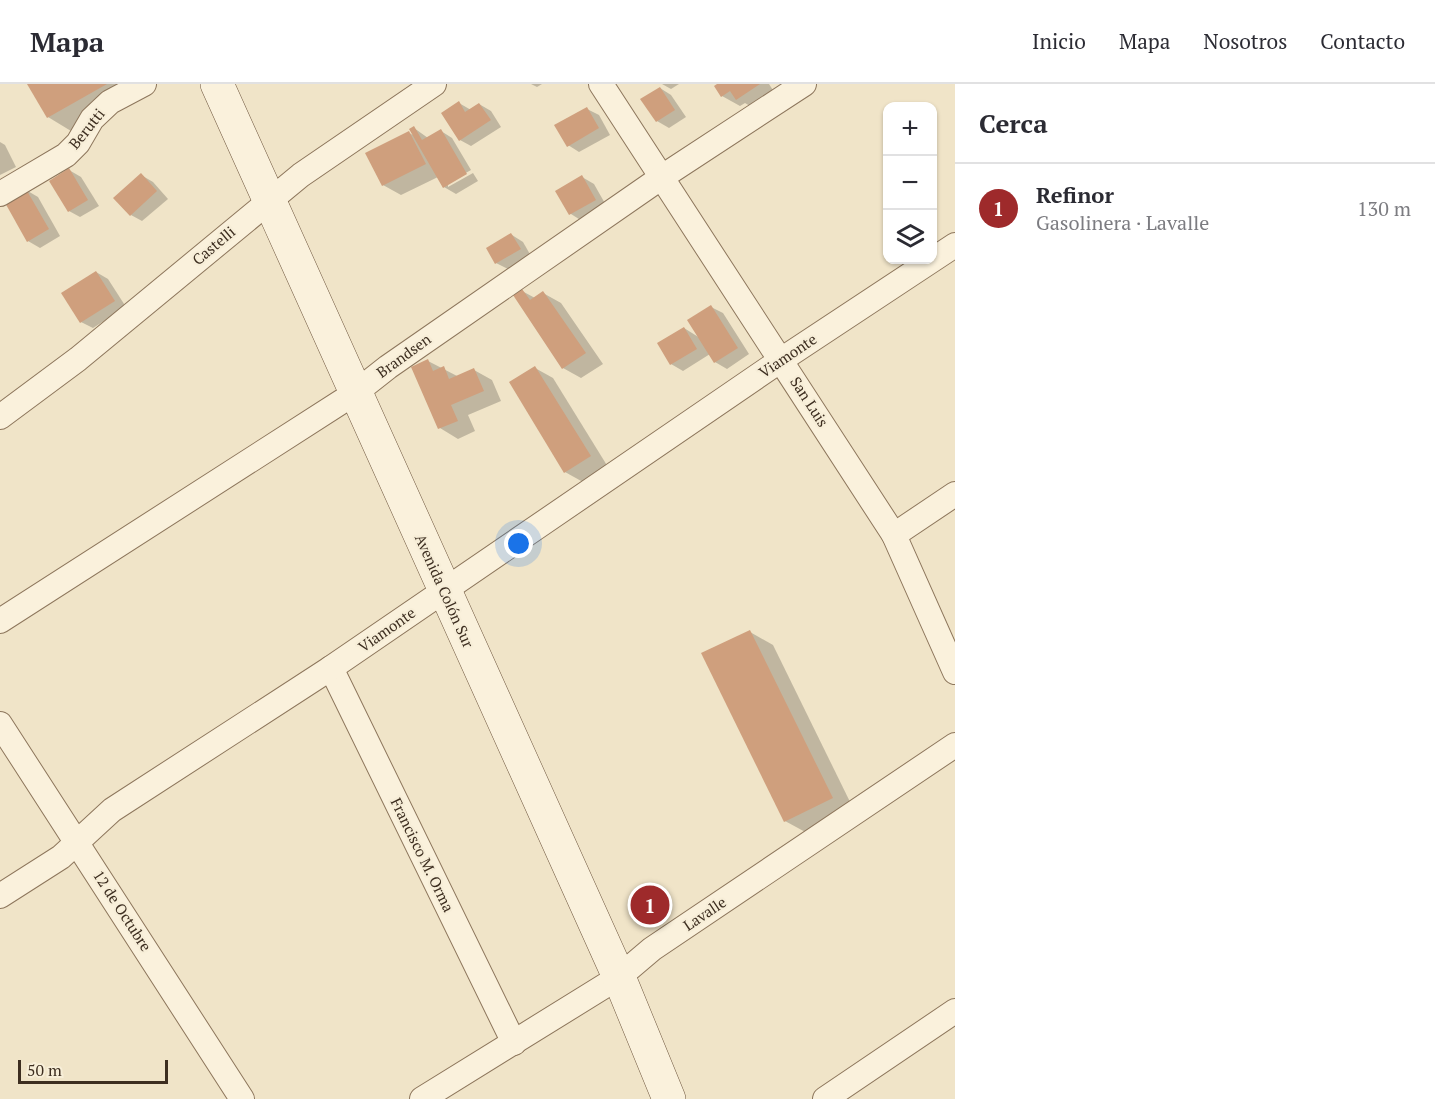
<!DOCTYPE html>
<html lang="es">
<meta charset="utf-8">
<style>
body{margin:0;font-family:"PT Serif",serif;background:#f2f2f3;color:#2b2b33}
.controls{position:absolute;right:18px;top:18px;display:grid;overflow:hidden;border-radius:12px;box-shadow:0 2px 4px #0004}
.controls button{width:54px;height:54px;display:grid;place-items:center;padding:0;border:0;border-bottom:2px solid #e1e1e2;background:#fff;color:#2b2b33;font:30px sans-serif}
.scale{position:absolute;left:18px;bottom:15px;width:150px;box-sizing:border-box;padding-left:6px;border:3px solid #3d2e20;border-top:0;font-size:16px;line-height:21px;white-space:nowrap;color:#3d2e20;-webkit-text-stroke:4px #f7eed8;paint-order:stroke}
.you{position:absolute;left:519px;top:460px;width:21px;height:21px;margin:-15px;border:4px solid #fff;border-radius:50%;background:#1a73e8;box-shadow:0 0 0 9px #1a73e833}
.badge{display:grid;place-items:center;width:39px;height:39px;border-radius:50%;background:#9e2a2b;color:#fff;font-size:20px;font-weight:700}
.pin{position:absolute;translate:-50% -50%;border:3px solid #fff;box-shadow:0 2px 6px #0006}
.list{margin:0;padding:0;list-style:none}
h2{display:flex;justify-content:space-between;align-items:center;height:78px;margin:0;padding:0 24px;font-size:26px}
h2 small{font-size:20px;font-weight:400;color:#7c7c81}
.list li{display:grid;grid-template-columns:39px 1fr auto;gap:18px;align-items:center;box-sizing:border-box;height:90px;padding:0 24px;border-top:2px solid #e1e1e2}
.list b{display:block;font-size:22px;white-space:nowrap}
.list p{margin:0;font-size:20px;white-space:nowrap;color:#7c7c81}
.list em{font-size:20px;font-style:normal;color:#7c7c81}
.icon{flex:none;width:33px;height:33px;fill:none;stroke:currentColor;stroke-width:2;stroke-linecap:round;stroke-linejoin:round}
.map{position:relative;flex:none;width:955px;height:1015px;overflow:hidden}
header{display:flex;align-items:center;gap:36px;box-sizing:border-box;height:84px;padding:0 30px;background:#fff;border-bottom:2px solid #e1e1e2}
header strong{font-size:28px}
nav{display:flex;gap:33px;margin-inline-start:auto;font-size:21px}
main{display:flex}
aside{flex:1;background:#fff}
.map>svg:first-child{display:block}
.shadow{fill:#0003}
.building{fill:#cf9f7d}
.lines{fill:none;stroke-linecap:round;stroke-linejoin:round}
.street-casing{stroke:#8d765c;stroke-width:26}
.secondary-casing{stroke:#6f573f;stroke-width:34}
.street{stroke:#faf1dc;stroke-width:24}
.secondary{stroke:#faf1dc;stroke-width:33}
.labels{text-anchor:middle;stroke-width:4.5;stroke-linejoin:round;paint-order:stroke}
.street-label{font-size:15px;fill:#3d2e20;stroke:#f7eed8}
</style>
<header>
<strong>Mapa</strong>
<nav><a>Inicio</a><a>Mapa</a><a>Nosotros</a><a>Contacto</a></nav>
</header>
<main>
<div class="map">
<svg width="955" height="1015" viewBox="0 0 955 1015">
<rect width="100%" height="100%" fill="#f0e4c8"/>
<g class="shadow">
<path d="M29,0H154L71,47L48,33Z"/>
<path d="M531,0H542L537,3Z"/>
<path d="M662,0H679L671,5Z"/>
<path d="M720,0H769L776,11L755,25L745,19L740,22L722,12Z"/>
<path d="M660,4L671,11L686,33L669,44L657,37Z"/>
<path d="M459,19L471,26L479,20L491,27L501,43L471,62L460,56Z"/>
<path d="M587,25L599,31L610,51L579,68L568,61Z"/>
<path d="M414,44L428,54L441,47L452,54L471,86L448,99V103L473,89L478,97L456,110L444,103L438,93L401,111L383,101L409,49L415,52Z"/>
<path d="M0,58L5,61L16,83L0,91Z"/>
<path d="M69,86L81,93L99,122L80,133L69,127Z"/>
<path d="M141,91L153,98L168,115L142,137L131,131Z"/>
<path d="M582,93L594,100L607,123L582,137L571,130L557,107Z"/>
<path d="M26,106L38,113L60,152L40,164L28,157Z"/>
<path d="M512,151L523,158L531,172L508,185L496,179Z"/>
<path d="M96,188L108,195L126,223L93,244L81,238Z"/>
<path d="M522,207L535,214L543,209L561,219L603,280L581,294L563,284Z"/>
<path d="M711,223L723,229L749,270L727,285L715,278L710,270L683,287L671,280L684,244L700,254Z"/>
<path d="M428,277L459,293L474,286L492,296L501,317L468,331L475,347L458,355L440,344Z"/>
<path d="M535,284L553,294L608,383L583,398L565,388Z"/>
<path d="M750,548L773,561L855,728L809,750L785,737Z"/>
</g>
<g class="building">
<path d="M27,0H107L47,34Z"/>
<path d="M717,0H760L736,16L730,7L721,13L714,2Z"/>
<path d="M660,3L675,26L656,38L640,15Z"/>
<path d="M459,17L465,28L479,19L491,36L459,57L441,29Z"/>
<path d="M587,23L599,44L567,63L554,41Z"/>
<path d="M414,42L422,56L441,45L467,90L443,104L409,45Z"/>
<path d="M409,47L426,80L382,102L365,69Z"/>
<path d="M69,84L88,116L68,128L49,97Z"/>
<path d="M141,89L157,107L130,132L113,114Z"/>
<path d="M582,91L596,116L569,131L555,107Z"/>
<path d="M26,105L49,145L27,158L4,117Z"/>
<path d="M511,149L521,165L495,180L486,164Z"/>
<path d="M96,187L115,217L80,239L61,209Z"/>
<path d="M522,205L530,216L543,207L586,269L562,285L513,211Z"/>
<path d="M711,221L738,264L714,279L687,236Z"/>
<path d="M684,243L697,265L670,281L657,259Z"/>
<path d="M428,275L433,287L444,282L449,295L474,284L484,307L451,321L458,337L438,345L411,283Z"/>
<path d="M535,282L591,372L564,389L509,298Z"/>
<path d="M750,546L833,714L784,738L701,569Z"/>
</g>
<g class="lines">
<g class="street-casing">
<g id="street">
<path d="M601,0L894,451L955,588"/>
<path d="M0,110L66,71L78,59L92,35L110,18L144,0"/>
<path d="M0,333L78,275L301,91L434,0"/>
<path d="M894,451L955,410"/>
<path d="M0,537L355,309L388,283L662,93L804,0"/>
<path d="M331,584L514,959"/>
<path d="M0,640L242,1015"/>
<path d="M0,812L61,773L112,726L331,584L781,276L955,161"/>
<path d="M422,1015L619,893L652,865L955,661"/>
<path d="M825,1015L955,927"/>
</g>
</g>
<g class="secondary-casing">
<path id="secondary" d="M217,0L619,893L669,1015"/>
</g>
<use href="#street" class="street"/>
<use href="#secondary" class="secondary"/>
</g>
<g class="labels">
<g class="street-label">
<text transform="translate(87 45) rotate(-51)" y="5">Berutti</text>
<text transform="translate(214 162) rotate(-40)" y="5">Castelli</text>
<text transform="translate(404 272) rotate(-36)" y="5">Brandsen</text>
<text transform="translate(788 272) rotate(-34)" y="5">Viamonte</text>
<text transform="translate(809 318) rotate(57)" y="5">San Luis</text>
<text transform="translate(444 507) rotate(66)" y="5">Avenida Colón Sur</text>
<text transform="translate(387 546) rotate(-35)" y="5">Viamonte</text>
<text transform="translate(422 771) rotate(64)" y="5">Francisco M. Orma</text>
<text transform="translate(122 827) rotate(57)" y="5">12 de Octubre</text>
<text transform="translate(705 830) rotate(-34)" y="5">Lavalle</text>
</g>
</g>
</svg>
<div class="controls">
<button>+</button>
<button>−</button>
<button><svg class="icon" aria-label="layers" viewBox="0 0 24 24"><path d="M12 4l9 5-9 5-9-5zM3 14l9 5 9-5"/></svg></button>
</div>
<div class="scale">50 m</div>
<div class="you"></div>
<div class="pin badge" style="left:650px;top:821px">1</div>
</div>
<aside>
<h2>Cerca<small></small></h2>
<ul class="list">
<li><span class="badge">1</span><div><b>Refinor</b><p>Gasolinera · Lavalle</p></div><em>130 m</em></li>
</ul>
</aside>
</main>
